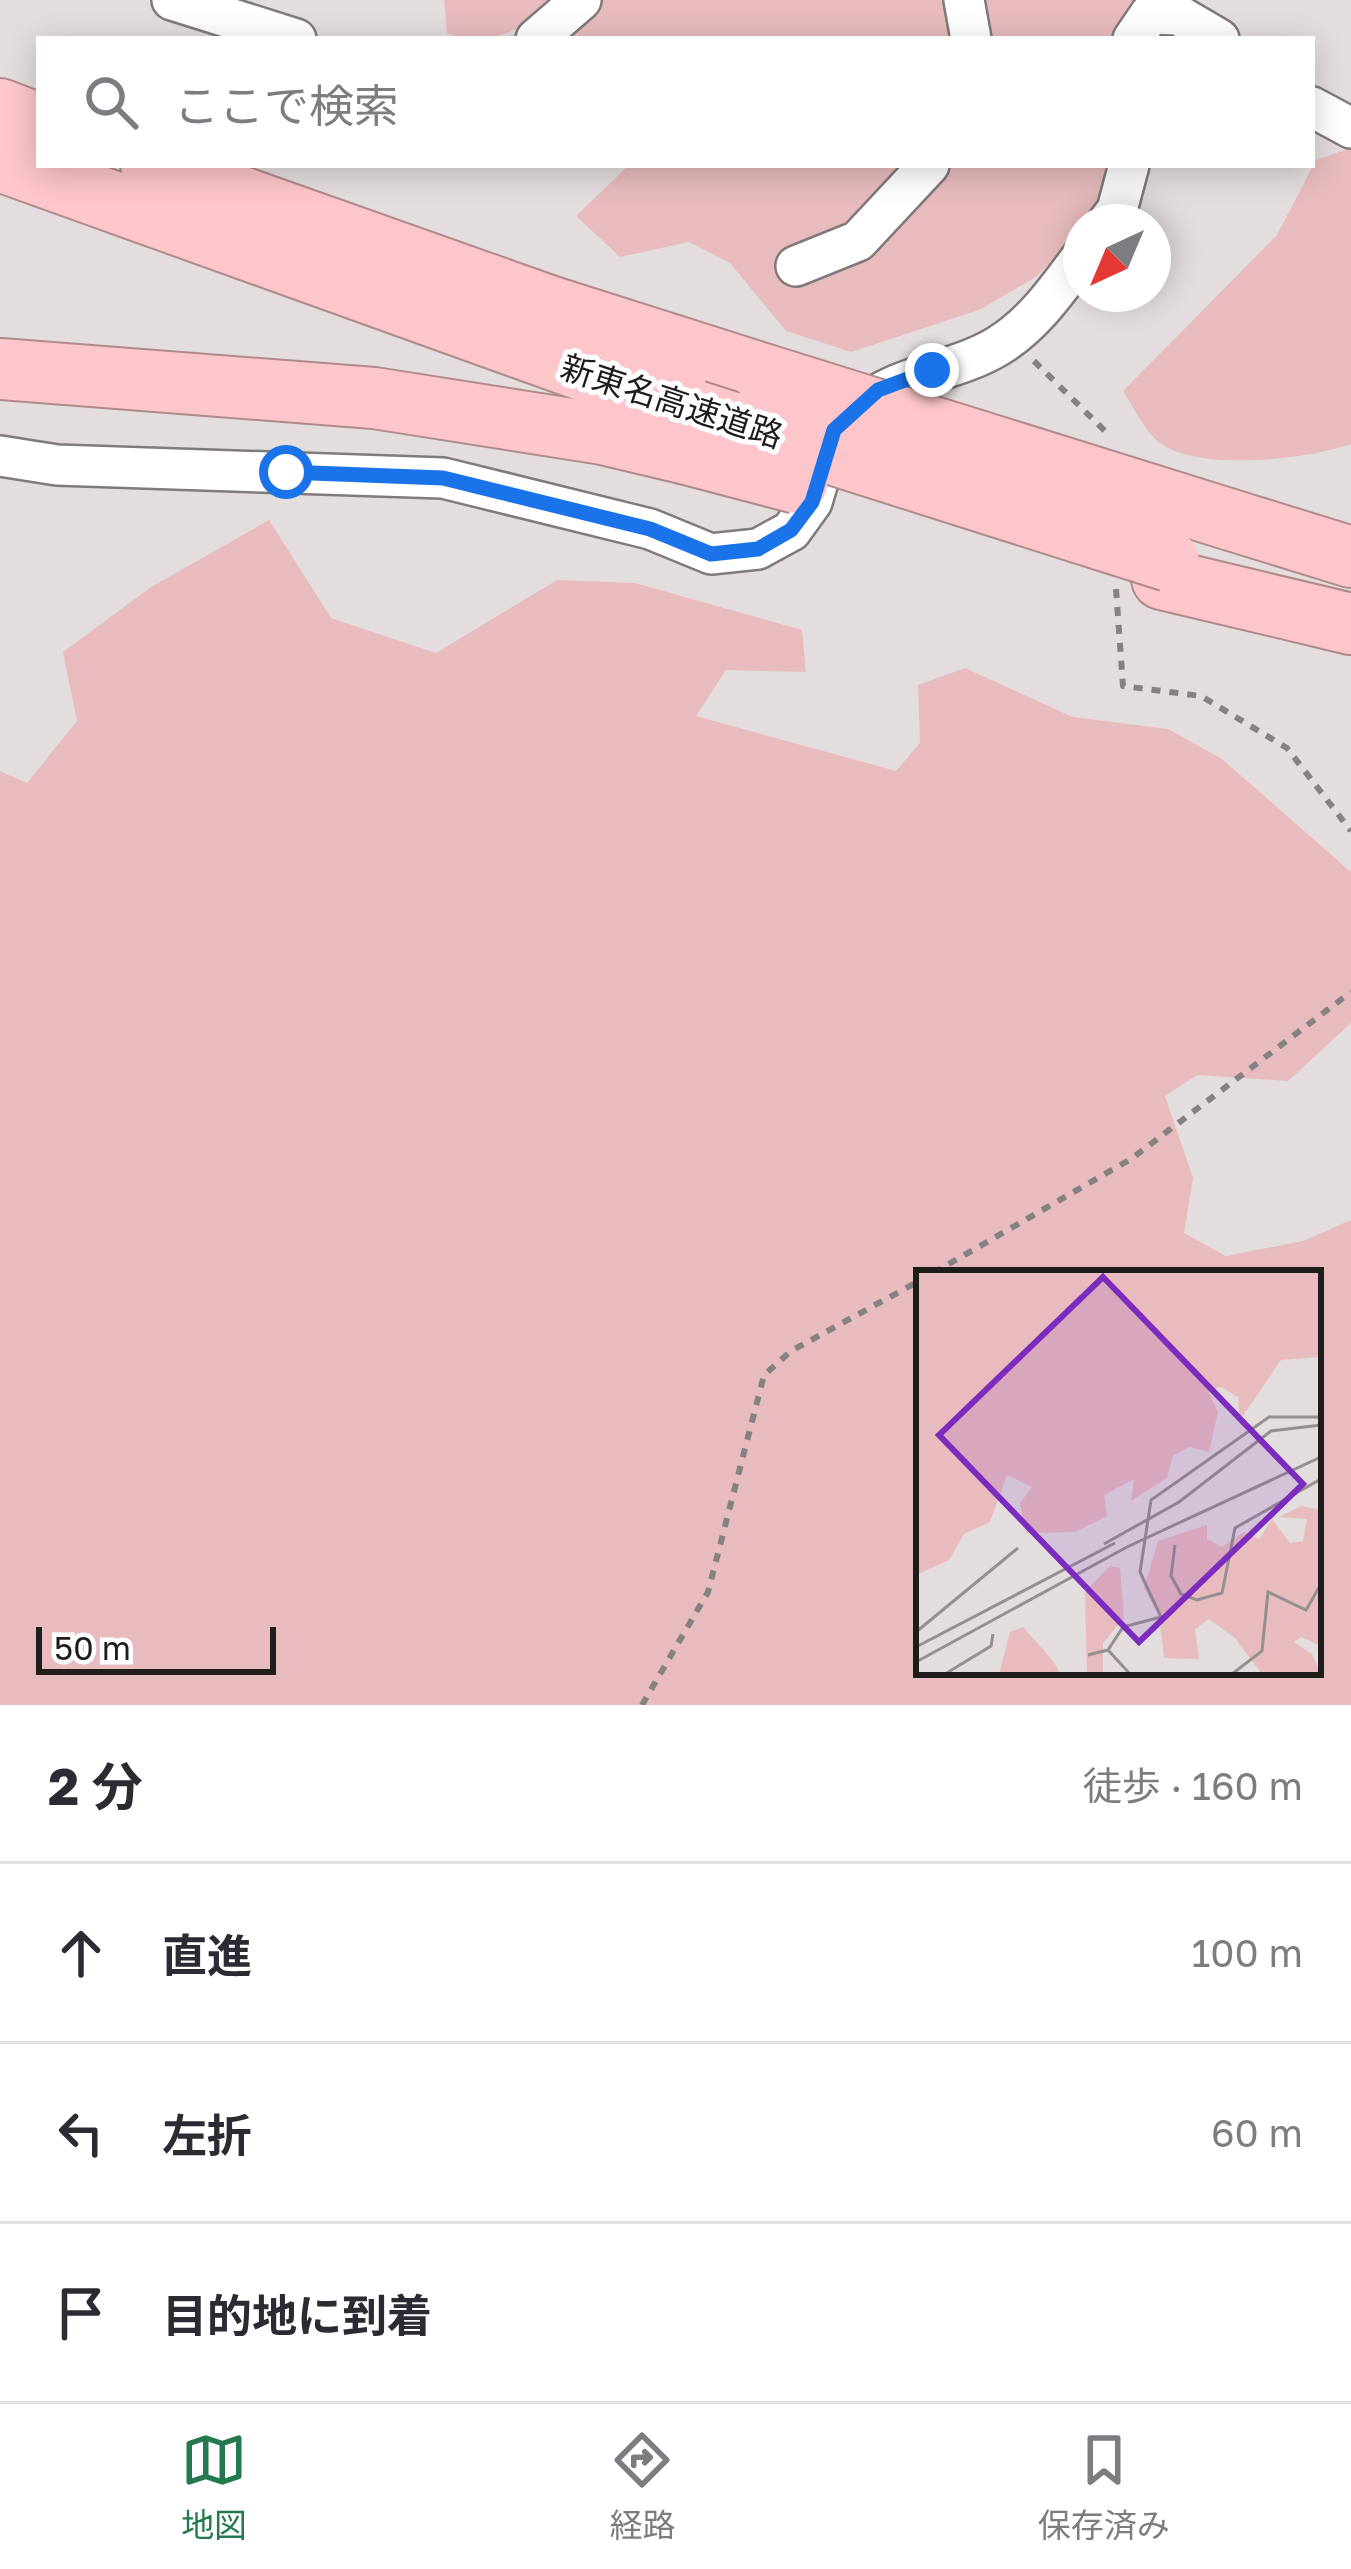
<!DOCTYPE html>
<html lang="ja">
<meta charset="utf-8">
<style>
body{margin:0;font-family:"Golos Text","Noto Sans JP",sans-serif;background:#f7f7f7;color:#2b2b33}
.compass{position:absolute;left:1063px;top:204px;width:108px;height:108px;border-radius:50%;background:#fff;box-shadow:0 6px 30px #0003;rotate:224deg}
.scale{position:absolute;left:36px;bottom:30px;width:240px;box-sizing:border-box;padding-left:12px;border:6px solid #1f1c1c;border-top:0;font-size:33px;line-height:42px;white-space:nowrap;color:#1f1c1c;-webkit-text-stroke:9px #fff;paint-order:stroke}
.stop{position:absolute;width:36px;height:36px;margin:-27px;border:9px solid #1a73e8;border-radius:50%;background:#fff}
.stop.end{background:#1a73e8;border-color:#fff;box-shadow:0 3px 12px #0008}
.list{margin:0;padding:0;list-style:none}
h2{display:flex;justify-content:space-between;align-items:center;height:156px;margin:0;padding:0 48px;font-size:51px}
h2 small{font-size:39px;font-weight:400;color:#7c7c81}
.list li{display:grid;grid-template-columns:78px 1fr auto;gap:36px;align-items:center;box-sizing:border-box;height:180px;padding:0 48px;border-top:3px solid #e1e1e2}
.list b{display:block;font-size:45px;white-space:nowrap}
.list em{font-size:39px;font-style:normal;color:#7c7c81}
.icon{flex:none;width:66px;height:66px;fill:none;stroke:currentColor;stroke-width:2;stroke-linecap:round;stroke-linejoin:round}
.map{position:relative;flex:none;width:1351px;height:1705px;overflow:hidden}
.search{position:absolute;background:#fff;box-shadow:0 6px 30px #0003;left:36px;right:36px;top:36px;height:132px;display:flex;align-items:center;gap:30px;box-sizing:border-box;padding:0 42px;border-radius:0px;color:#7c7c81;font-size:45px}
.sheet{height:696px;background:#fff}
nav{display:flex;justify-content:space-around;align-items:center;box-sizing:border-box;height:168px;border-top:3px solid #e1e1e2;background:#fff;font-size:33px;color:#7c7c81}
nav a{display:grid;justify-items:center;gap:6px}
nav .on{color:#247a4e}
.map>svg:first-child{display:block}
.green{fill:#e8bcbe;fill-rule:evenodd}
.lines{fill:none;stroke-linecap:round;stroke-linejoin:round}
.minor-casing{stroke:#807a7a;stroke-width:44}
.highway-casing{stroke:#af8a8d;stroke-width:64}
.path{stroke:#868181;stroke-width:6;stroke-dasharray:9 9;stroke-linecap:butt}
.minor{stroke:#fff;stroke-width:39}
.highway{stroke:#fdc6ca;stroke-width:60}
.highway-bridge-casing{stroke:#af8a8d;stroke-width:64;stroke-linecap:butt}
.highway-bridge{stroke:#fdc6ca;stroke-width:60}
.route{stroke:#1a73e8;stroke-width:15}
.labels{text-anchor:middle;stroke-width:10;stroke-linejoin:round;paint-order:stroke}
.street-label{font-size:33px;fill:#1f1c1c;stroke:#fff}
.inset-road{fill:none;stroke:#959090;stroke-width:3}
.view{fill:#7b2cbf;fill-opacity:0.15;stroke:#7b2cbf;stroke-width:6}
.inset-edge{fill:none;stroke:#1f1c1c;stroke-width:6}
</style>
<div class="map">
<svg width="1351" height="1705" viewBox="0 0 1351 1705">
<rect width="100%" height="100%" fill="#e4dddd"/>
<g class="green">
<path d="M444,0H1191L1144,39H561L526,24C499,38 477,45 447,33Z"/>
<path d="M1351,148V444C1308,459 1191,474 1155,439C1142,426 1133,406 1123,391L1277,235L1316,160Z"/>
<path d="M629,165H1117L1102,208L1089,222H1081V230L1036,277L979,310L851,352L786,331L730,263L689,242L620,257L576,216Z"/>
<path d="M269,520L331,618L436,653L557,580L635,583L802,630L806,672L726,670L696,716L896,771L920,743L918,685L965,668L1073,717L1168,729L1222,759L1351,872V1023L1288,1081L1197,1075L1165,1096L1193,1178L1184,1233L1226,1256L1303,1241L1351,1220V1705H0V771L27,783L77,721L63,652L151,587ZM919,1273H1318V1672H919Z"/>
</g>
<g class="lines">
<g class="minor-casing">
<g id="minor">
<path d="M172,0L296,39"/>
<path d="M964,0L971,39"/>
<path d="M536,39L581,0"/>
<path d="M1133,39L1150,14L1178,15L1219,39"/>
<path d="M1312,107L1351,128"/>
<path d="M1108,222L1117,210L1129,165"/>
<path d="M796,266L858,241L929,165"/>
<path d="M855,411C896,373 952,374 998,346C1033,325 1057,290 1081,258"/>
<path d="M0,456L57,465L443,478L650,529L711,554L758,549L791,531L812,502L823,465"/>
</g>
</g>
<g class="highway-casing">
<g id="highway">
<path d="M0,109L39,124"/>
<path d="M0,161L696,411"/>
<path d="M151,165L549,306L763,374"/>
<path d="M0,369L374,398L603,434L683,453"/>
<path d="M1228,519L1351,557"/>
<path d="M1162,579L1351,624"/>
</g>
</g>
<g class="path">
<path d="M1034,361L1106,432"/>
<path d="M1116,589L1123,686L1201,696L1287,748L1351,831"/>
<path d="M933,1273L1131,1159L1351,992"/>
<path d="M642,1705L708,1592L764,1375L791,1351L919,1281"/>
</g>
<use href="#minor" class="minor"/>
<use href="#highway" class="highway"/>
<g class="highway-bridge-casing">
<g id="highway-bridge">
<path d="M763,374L1228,519"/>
<path d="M696,411L1169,561"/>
<path d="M683,453L797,483"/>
</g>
</g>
<use href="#highway-bridge" class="highway-bridge"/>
</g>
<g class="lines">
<path class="route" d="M286,472L443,478L650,529L711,554L758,549L791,530L812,502L834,430L878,390L932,370"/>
</g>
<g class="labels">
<g class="street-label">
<text transform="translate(672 401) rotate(18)" y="12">新東名高速道路</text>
</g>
</g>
<g transform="translate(916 1270)">
<rect width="405" height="405" fill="#e4dddd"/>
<path d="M0,1H405V87L365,90L324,150L322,127L305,117L292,121L302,142L293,182L274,177L257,185L251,208L215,231L218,209L188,225L191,246L159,262L110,263L104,233L116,217L91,205L74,252L48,264L33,290L0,305ZM385,236L405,240V376L385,367L378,372L396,384L405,404H346L319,368L293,349L279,359L283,389L248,388L243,345L228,318L242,271L291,255V269L306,277L328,262L343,269L356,249L374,273L387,271L391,249L363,247ZM194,296L204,298L208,348L187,373V404H171L169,322ZM107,357L137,391L145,404H83L94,362Z" fill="#e8bcbe"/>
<path class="inset-road" d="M188,274L263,232L355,161L405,155M259,275L255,306L265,324L281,330L306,323L319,258L405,209M0,362L102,278M0,377L199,273M192,380L207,357L245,347L224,302L235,230L353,147H405M172,385L192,380L214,404M0,392L211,277L405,187M29,404L75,376L77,364M316,404L346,381L352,322L390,340L405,314"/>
<path class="view" d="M187,7L387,214L223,372L23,165Z"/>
<rect width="405" height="405" class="inset-edge"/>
</g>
</svg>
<svg class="compass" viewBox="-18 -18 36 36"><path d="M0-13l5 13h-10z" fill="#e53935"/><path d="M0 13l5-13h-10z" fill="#7c7c81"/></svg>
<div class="scale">50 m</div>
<div class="stop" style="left:286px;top:472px"></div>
<div class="stop end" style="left:932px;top:370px"></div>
<div class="search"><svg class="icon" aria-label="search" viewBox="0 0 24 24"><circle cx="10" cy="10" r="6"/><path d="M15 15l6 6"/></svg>ここで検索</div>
</div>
<section class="sheet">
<h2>2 分<small>徒歩 · 160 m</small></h2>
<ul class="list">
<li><svg class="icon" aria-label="ahead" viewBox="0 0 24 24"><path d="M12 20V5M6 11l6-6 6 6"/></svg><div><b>直進</b></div><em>100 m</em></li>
<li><svg class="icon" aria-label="left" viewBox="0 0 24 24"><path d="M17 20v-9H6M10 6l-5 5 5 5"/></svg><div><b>左折</b></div><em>60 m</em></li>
<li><svg class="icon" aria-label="arrive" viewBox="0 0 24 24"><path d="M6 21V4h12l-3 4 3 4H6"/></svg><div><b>目的地に到着</b></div></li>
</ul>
</section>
<nav>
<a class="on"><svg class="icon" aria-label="map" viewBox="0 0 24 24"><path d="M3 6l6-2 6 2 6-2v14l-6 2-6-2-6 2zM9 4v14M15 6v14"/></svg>地図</a>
<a><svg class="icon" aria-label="directions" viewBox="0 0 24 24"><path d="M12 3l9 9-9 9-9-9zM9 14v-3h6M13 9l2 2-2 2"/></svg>経路</a>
<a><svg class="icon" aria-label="saved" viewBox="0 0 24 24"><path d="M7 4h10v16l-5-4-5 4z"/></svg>保存済み</a>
</nav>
